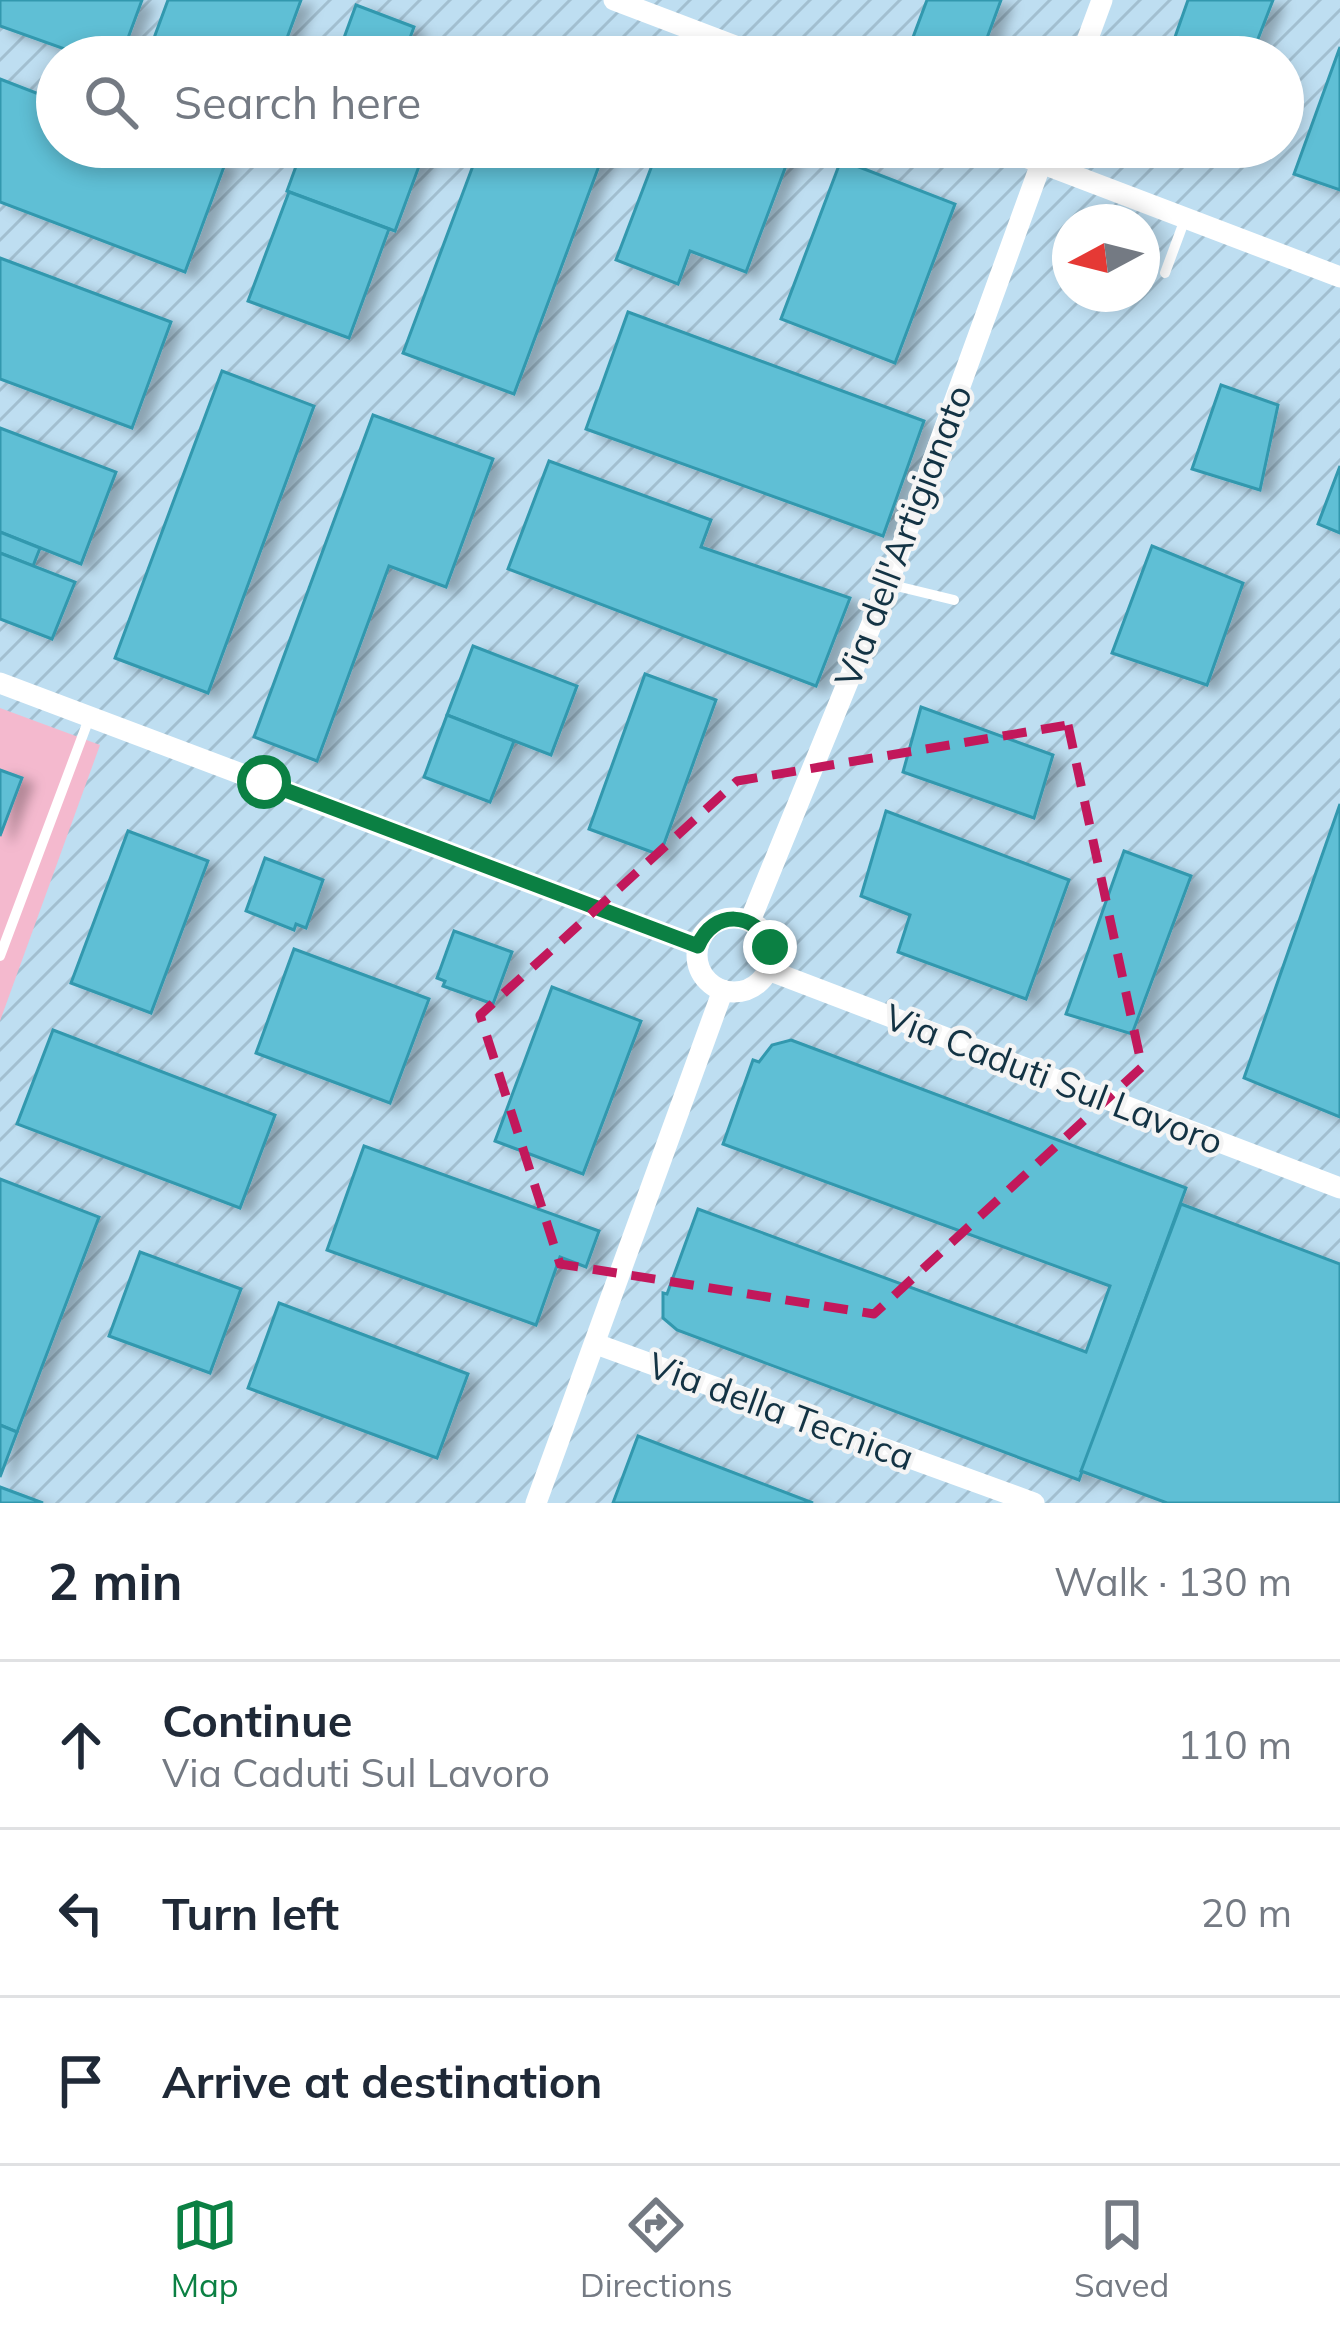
<!DOCTYPE html>
<meta charset="utf-8">
<style>
body{margin:0;font-family:Mulish,sans-serif;background:#f6f6f7;color:#1f2937}
.compass{position:absolute;left:1052px;top:204px;width:108px;height:108px;border-radius:50%;background:#fff;box-shadow:0 6px 18px #0003;rotate:263deg}
.stop{position:absolute;width:36px;height:36px;margin:-27px;border:9px solid #0b8043;border-radius:50%;background:#fff}
.stop.end{background:#0b8043;border-color:#fff;box-shadow:0 3px 12px #0008}
.list{margin:0;padding:0;list-style:none}
h2{display:flex;justify-content:space-between;align-items:center;height:156px;margin:0;padding:0 48px;font-size:51px}
h2 small{font-size:39px;font-weight:400;color:#747a83}
.list li{display:grid;grid-template-columns:78px 1fr auto;gap:36px;align-items:center;box-sizing:border-box;height:168px;padding:0 48px;border-top:3px solid #e0e1e3}
.list b{display:block;font-size:45px;white-space:nowrap}
.list p{margin:0;font-size:39px;white-space:nowrap;color:#747a83}
.list em{font-size:39px;font-style:normal;color:#747a83}
.icon{flex:none;width:66px;height:66px;fill:none;stroke:currentColor;stroke-width:2;stroke-linecap:round;stroke-linejoin:round}
.map{position:relative;flex:none;width:1340px;height:1503px;overflow:hidden}
.search{position:absolute;background:#fff;box-shadow:0 6px 18px #0003;left:36px;right:36px;top:36px;height:132px;display:flex;align-items:center;gap:30px;box-sizing:border-box;padding:0 42px;border-radius:66px;color:#747a83;font-size:45px}
.sheet{height:660px;background:#fff}
nav{display:flex;justify-content:space-around;align-items:center;box-sizing:border-box;height:168px;border-top:3px solid #e0e1e3;background:#fff;font-size:33px;color:#747a83}
nav a{display:grid;justify-items:center;gap:6px}
nav .on{color:#0b8043}
.map>svg:first-child{display:block}
.industrial{fill:url(#industrial-furrows);fill-rule:evenodd}
.green{fill:#f4b9ce}
.building{fill:#5ebfd5;stroke:#3298ae;stroke-width:3;filter:url(#shadow)}
.lines{fill:none;stroke-linecap:round;stroke-linejoin:round}
.lane{stroke:#fff;stroke-width:10}
.street{stroke:#fff;stroke-width:21}
.route{stroke:#0b8043;stroke-width:15}
.marked{fill:none;stroke:#c2185b;stroke-width:9;stroke-dasharray:24 15;stroke-linejoin:round}
.labels{text-anchor:middle;stroke-width:9;stroke-linejoin:round;paint-order:stroke}
.street-label{font-size:36px;fill:#133344;stroke:#f4f4f4}
</style>
<div class="map">
<svg width="1340" height="1503" viewBox="0 0 1340 1503">
<defs>
<pattern id="industrial-furrows" width="10" height="10" patternUnits="userSpaceOnUse" patternTransform="scale(3)"><rect width="10" height="10" fill="#bedef1"/><path d="M-1 1l2-2M0 10L10 0M9 11l2-2" fill="none" stroke="#a2bfd0"/></pattern>
<filter id="shadow"><feDropShadow dx="11" dy="6" stdDeviation="6" flood-color="#0004"/></filter>
</defs>
<rect width="100%" height="100%" fill="#cfecfe"/>
<path class="industrial" d="M0,0H1340V1503H0ZM57,57H1283V147H57ZM1070,222H1142V294H1070Z"/>
<path class="green" d="M0,708L100,745L0,1021Z"/>
<g class="building">
<path d="M0,0H142L121,57H87L0,26Z"/>
<path d="M168,0H301L280,57H147Z"/>
<path d="M927,0H1001L980,57H957L912,40Z"/>
<path d="M1188,0H1273L1251,57H1168Z"/>
<path d="M356,5L414,27L403,57H337Z"/>
<path d="M1340,47V190L1294,174Z"/>
<path d="M0,79L57,101V147H180L225,164L185,272L0,202Z"/>
<path d="M303,147L425,150L395,231L287,191Z"/>
<path d="M480,147H606L514,394L403,353Z"/>
<path d="M659,147H793L746,272L690,251L678,284L616,260Z"/>
<path d="M841,160L955,204L895,363L781,319Z"/>
<path d="M289,192L389,229L349,338L248,301Z"/>
<path d="M0,258L171,322L132,428L0,379Z"/>
<path d="M628,312L924,421L883,536L586,429Z"/>
<path d="M222,371L314,406L208,693L115,658Z"/>
<path d="M1221,385L1278,405L1260,490L1192,469Z"/>
<path d="M373,415L493,459L446,587L389,566L317,761L254,737Z"/>
<path d="M0,428L116,472L81,564L0,532Z"/>
<path d="M549,461L711,520L701,547L850,598L816,686L508,569Z"/>
<path d="M1340,466V533L1318,524Z"/>
<path d="M0,532L40,548L33,566L0,553Z"/>
<path d="M1152,546L1243,583L1207,685L1112,653Z"/>
<path d="M0,553L75,582L52,639L0,619Z"/>
<path d="M473,646L577,686L551,755L447,715Z"/>
<path d="M645,674L716,700L660,855L589,829Z"/>
<path d="M921,707L1053,755L1034,818L903,772Z"/>
<path d="M447,715L514,741L490,802L424,777Z"/>
<path d="M0,770L22,778L0,836Z"/>
<path d="M1340,804V1117L1244,1078Z"/>
<path d="M886,811L1069,880L1026,999L898,952L910,915L861,896Z"/>
<path d="M128,831L208,861L151,1013L71,983Z"/>
<path d="M1124,851L1191,876L1132,1034L1066,1014Z"/>
<path d="M265,858L323,880L306,928L296,924L294,930L246,911Z"/>
<path d="M454,931L512,952L493,1004L443,986L445,981L437,978Z"/>
<path d="M294,949L429,999L390,1103L256,1053Z"/>
<path d="M552,987L641,1021L583,1174L495,1141Z"/>
<path d="M53,1030L275,1115L240,1208L17,1124Z"/>
<path d="M791,1040L1186,1188L1079,1480L677,1330L663,1318V1293L667,1294L698,1209L1086,1352L1110,1286L723,1144L753,1060L759,1062L772,1045Z"/>
<path d="M364,1146L599,1231L586,1267L560,1257L536,1325L327,1250Z"/>
<path d="M0,1179L99,1217L17,1432L0,1425Z"/>
<path d="M1181,1204L1340,1264V1503H1167L1081,1471Z"/>
<path d="M140,1252L241,1289L210,1373L109,1336Z"/>
<path d="M279,1303L468,1374L437,1458L248,1388Z"/>
<path d="M0,1425L17,1432L0,1477Z"/>
<path d="M638,1436L813,1503H613Z"/>
<path d="M0,1487L43,1503H0Z"/>
</g>
<g class="lines">
<g class="lane">
<path d="M1165,273L1185,219"/>
<path d="M888,584L954,600"/>
<path d="M0,956L90,716"/>
</g>
<g class="street">
<path d="M614,0L764,57"/>
<path d="M1081,57L1102,0"/>
<path d="M999,147L1340,277"/>
<path d="M0,683L698,946"/>
<circle cx="734" cy="955" r="37"/>
<path d="M750,921L888,584L1047,147"/>
<path d="M768,970L1340,1188"/>
<path d="M596,1344L1034,1503"/>
<path d="M536,1503L723,990"/>
</g>
</g>
<g class="lines">
<path class="route" d="M264,782L698,946C713,909 756,911 770,947"/>
</g>
<path class="marked" d="M1068,725L1142,1067L874,1314L560,1264L480,1015L737,781Z"/>
<g class="labels">
<g class="street-label">
<text transform="translate(903 536) rotate(-69)" y="13">Via dell'Artigianato</text>
<text transform="translate(1054 1079) rotate(21)" y="13">Via Caduti Sul Lavoro</text>
<text transform="translate(781 1411) rotate(20)" y="13">Via della Tecnica</text>
</g>
</g>
</svg>
<svg class="compass" viewBox="-18 -18 36 36"><path d="M0-13l5 13h-10z" fill="#e53935"/><path d="M0 13l5-13h-10z" fill="#747a83"/></svg>
<div class="stop" style="left:264px;top:782px"></div>
<div class="stop end" style="left:770px;top:947px"></div>
<div class="search"><svg class="icon" aria-label="search" viewBox="0 0 24 24"><circle cx="10" cy="10" r="6"/><path d="M15 15l6 6"/></svg>Search here</div>
</div>
<section class="sheet">
<h2>2 min<small>Walk · 130 m</small></h2>
<ul class="list">
<li><svg class="icon" aria-label="ahead" viewBox="0 0 24 24"><path d="M12 20V5M6 11l6-6 6 6"/></svg><div><b>Continue</b><p>Via Caduti Sul Lavoro</p></div><em>110 m</em></li>
<li><svg class="icon" aria-label="left" viewBox="0 0 24 24"><path d="M17 20v-9H6M10 6l-5 5 5 5"/></svg><div><b>Turn left</b></div><em>20 m</em></li>
<li><svg class="icon" aria-label="arrive" viewBox="0 0 24 24"><path d="M6 21V4h12l-3 4 3 4H6"/></svg><div><b>Arrive at destination</b></div></li>
</ul>
</section>
<nav>
<a class="on"><svg class="icon" aria-label="map" viewBox="0 0 24 24"><path d="M3 6l6-2 6 2 6-2v14l-6 2-6-2-6 2zM9 4v14M15 6v14"/></svg>Map</a>
<a><svg class="icon" aria-label="directions" viewBox="0 0 24 24"><path d="M12 3l9 9-9 9-9-9zM9 14v-3h6M13 9l2 2-2 2"/></svg>Directions</a>
<a><svg class="icon" aria-label="saved" viewBox="0 0 24 24"><path d="M7 4h10v16l-5-4-5 4z"/></svg>Saved</a>
</nav>
